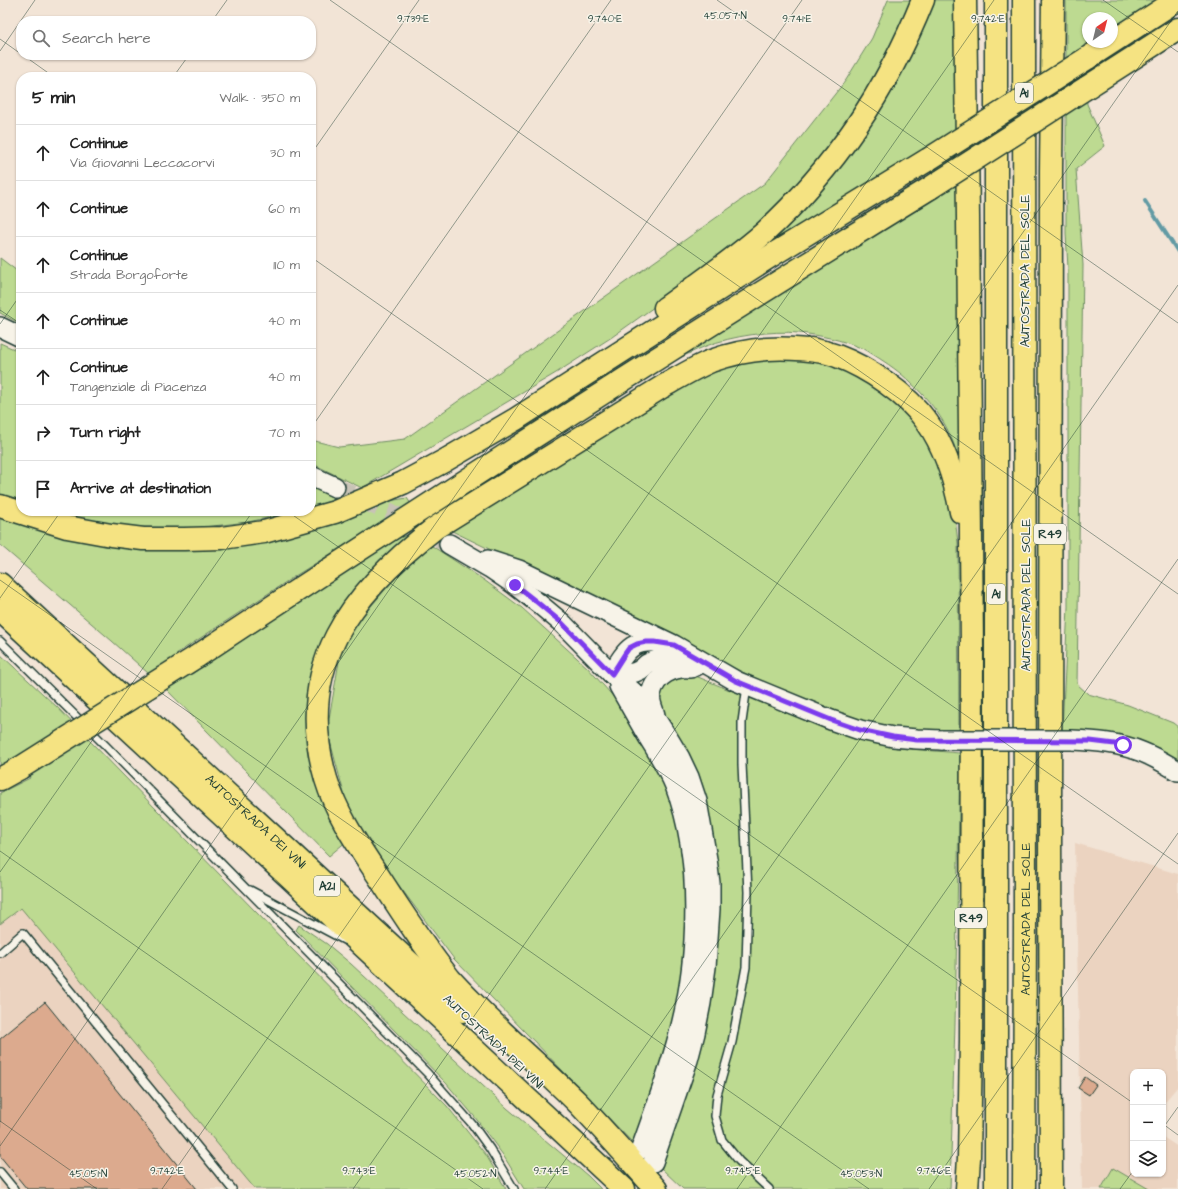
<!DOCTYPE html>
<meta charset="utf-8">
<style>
body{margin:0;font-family:"Architects Daughter",sans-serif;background:#f2f2f2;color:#222}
.controls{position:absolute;right:12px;bottom:12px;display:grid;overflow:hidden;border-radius:8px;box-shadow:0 1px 3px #0004}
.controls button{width:36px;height:36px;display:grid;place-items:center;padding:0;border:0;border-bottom:1px solid #e0e0e0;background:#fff;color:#222;font:20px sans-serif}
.compass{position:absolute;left:1082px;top:12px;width:36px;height:36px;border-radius:50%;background:#fff;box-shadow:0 1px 3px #0004;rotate:35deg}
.stop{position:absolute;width:12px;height:12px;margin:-9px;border:3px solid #7c3aed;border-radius:50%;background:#fff}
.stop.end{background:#7c3aed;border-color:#fff;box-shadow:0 1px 4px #0008}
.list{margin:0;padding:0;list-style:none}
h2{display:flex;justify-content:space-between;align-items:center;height:52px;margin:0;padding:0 16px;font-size:17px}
h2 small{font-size:13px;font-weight:400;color:#767676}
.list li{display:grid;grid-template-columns:26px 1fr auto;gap:12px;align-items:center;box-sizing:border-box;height:56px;padding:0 16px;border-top:1px solid #e0e0e0}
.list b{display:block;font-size:15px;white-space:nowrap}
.list p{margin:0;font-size:13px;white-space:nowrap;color:#767676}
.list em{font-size:13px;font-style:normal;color:#767676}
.icon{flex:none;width:22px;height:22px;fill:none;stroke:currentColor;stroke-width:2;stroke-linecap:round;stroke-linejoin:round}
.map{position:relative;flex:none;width:1178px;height:1189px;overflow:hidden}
.search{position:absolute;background:#fff;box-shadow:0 1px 3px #0004;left:16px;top:16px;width:300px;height:44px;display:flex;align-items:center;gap:10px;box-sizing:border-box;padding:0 14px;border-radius:16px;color:#767676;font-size:15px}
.panel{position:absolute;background:#fff;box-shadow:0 1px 3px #0004;left:16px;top:72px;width:300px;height:444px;border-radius:16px}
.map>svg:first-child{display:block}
.built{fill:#ebd3c0}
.green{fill:#bdda91;stroke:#6e8c62}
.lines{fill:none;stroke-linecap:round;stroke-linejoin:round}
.stream{stroke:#629aa4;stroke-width:4}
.building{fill:#dcaa8e;stroke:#1f3d34}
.secondary-tunnel{stroke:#c8c3b6;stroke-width:19;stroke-dasharray:19 10;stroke-linecap:butt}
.lane-casing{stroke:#1f3d34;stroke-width:10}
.secondary-casing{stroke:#1f3d34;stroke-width:22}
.highway-casing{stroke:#1f3d34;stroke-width:25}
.lane{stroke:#f7f3e8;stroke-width:7}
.secondary{stroke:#f7f3e8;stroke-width:19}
.highway{stroke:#f5e382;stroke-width:22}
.secondary-bridge-casing{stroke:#1f3d34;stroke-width:22;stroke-linecap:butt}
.highway-bridge-casing{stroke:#1f3d34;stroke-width:25;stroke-linecap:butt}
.secondary-bridge{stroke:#f7f3e8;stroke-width:19}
.highway-bridge{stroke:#f5e382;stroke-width:22}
.route{stroke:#7c3aed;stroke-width:5}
.ticks{fill:none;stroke:#1f3d34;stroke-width:1;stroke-opacity:0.45}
.labels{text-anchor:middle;stroke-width:3;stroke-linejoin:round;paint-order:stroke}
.shield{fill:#f7f3e8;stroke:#60746a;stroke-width:1}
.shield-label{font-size:12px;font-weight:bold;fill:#1f3d34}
.street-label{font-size:13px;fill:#1f3d34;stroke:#f7f3e8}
.ticks-label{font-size:10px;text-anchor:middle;fill:#1f3d34;stroke:#f7f3e8;stroke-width:3;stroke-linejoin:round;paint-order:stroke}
</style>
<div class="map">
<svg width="1178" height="1189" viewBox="0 0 1178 1189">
<rect width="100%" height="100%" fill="#f2e4d6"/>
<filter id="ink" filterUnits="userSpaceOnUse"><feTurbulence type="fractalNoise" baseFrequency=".025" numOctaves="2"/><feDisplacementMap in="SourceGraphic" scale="8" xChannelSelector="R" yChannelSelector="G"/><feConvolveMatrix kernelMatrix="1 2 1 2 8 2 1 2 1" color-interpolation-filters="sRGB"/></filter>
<g filter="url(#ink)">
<g class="built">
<path d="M1075,843L1178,874V1086L1163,1104V1072H1133V1174H1163V1137L1178,1147V1189H1082Z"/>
<path d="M22,907L255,1189H0V924Z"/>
</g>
<g class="green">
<path d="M888,0H916L885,68L821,161L768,217L668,297L612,337L556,373L362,488L311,463V440L339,447L405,439L765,183L846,80L872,38Z"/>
<path d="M932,0H962L960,468C954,433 937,407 911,383C899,371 888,364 874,355C870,353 866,349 861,348C842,340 820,335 799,333C772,330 732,336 706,346C693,351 680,358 667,364L880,229L933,199L929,146L730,271L777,233Z"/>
<path d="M1066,0H1156L1112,28V18H1088V42H1089L1084,45L1087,104L1105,146L1076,169L1083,265L1077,684L1088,694L1128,705L1173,723L1178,727V761C1165,754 1153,746 1139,741C1114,731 1088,731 1062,730L1068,607V268L1066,233Z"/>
<path d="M0,258L21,274V324L0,313Z"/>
<path d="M0,343L21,352V502L0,496Z"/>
<path d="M808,356L841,366L897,399L930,439L954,510L958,543L959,732L907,730L864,723L819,708L771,686L450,530L700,375L750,358Z"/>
<path d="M311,487L336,499L311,508Z"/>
<path d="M407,498L411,504L295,576L176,654L192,674L280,612L383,545L428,526L398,550L312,691L348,840L329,856L167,690L112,641L0,545V517L14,522L64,538L118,546Z"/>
<path d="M50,511H300L248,522L195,528L141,527L90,522Z"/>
<path d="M432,546L484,580L522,608L588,668L618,702L663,774L679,817L686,859V950L677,1001L666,1048L633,1143L454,959L373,851L349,812L327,730L343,639L413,557Z"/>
<path d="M0,654L57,707L289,946L447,1106L486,1155L506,1189H255L21,908L0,924V793L30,778L18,757L0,767Z"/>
<path d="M686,672L727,689L771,702L853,738L897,748L960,753L955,1024L950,1189H683L661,1168L712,982L657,707L664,682Z"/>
<path d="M299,925L327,944L351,964L507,1108L588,1176L601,1189H524L503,1155L474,1116L446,1083L296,930Z"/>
<path d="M1113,1168L1149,1189H1101Z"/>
</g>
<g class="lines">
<path class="stream" d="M1145,201L1178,252"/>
</g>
<g class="building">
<path d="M45,1002L197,1189H27L0,1156V1039Z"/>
<path d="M1085,1077L1096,1085L1089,1095L1078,1088Z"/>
</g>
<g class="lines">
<path class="secondary-tunnel" d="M335,487L389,512L449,544"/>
<g class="lane-casing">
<g id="lane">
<path d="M0,641L106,746L428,1074L472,1124L490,1149L514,1189"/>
<path d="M747,686L742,722V764L748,892L746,967L732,1042L717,1095L715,1116L722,1140L739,1161L769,1189"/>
<path d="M250,890L344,940"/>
<path d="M0,953L23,933L232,1189"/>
<path d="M0,1172L14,1189"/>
</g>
</g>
<g class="secondary-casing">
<g id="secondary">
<path d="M0,327L21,337"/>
<path d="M311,476L335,487"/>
<path d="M449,544L490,568L515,585L538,603L562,623L612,674L645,702L668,738L680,758L689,777L697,801L707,859L710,883V909L706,967L701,1003L695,1033L688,1060L653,1162"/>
<path d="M488,560L519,570L674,645L736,681L831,720L860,730L893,737L917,739L942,740"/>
<path d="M612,674C622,675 631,675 640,670C643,668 645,666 647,664C663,655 681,660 696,666"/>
<path d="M612,674C627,647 634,638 666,643"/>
<path d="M619,686C627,700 636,716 644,730C655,749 667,766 675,786C703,859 699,962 678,1037C668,1075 654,1112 641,1149"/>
<path d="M655,715C653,708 649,701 651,694C655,675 674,666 691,668"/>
<path d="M1072,740C1096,741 1120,743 1142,752C1155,757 1166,764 1178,771"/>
</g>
</g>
<g class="highway-casing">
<g id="highway">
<path d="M965,0L968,217L972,647L971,1040L969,1158L967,1189"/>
<path d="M1086,59L1177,0"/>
<path d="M1086,88L1178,29"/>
<path d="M665,308C698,284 733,260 764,233C835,168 887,90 923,0"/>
<path d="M811,349C819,351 828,353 837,356C869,368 907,394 927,422C946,448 955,481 961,512"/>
<path d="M0,506L67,527L111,535L143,539H184L222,538L264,532L335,512L403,483L444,461L516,419L777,252L929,159"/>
<path id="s1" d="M0,584L462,1011"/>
<path d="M0,610L290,878L624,1189"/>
<path d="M196,657C438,497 683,340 930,188"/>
<path d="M0,779L20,768"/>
<path d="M656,1189C630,1160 605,1131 578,1103C544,1069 507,1038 473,1003C465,995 457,987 450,979C425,948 403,914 381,880C360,848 337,816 326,779C293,667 351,593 435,528L662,387C678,378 694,368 711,361C750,347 784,346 824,352"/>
<path d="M996,1189V0"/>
<path id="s2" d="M1024,1189L1025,923L1024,0"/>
<path d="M1051,1189L1050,824L1051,170L1053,0"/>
</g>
</g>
<use href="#lane" class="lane"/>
<use href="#secondary" class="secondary"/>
<use href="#highway" class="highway"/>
<g class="secondary-bridge-casing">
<path id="secondary-bridge" d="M942,740H1072"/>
</g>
<g class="highway-bridge-casing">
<g id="highway-bridge">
<path d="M929,159L1086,59"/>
<path d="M930,188L1086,88"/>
<path d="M20,768L196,657"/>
</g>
</g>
<use href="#secondary-bridge" class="secondary-bridge"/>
<use href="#highway-bridge" class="highway-bridge"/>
</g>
</g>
<g class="lines" filter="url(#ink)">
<path class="route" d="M515,585L538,603L562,623L612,674L624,655L629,648L637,644L646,642H655L674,645L736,681L831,720L860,730L893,737L917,740L1090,741L1123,745"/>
</g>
<path class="ticks" d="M330,0L1178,594M717,0L1178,323M1103,0L1178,52M212,21L227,0M0,39L21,54M0,51L35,0M23,55L54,77M173,77L189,55M311,154L419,0M311,257L1178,864M0,310L21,324M0,324L21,294M311,428L611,0M287,511L1133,1103M0,580L869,1189M0,598L61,511M0,851L483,1189M0,872L253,511M0,1121L97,1189M1163,1124L1178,1135M1163,1128L1178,1107M0,1146L802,0M162,1189L994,0M353,1189L1178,11M545,1189L1178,285M737,1189L1178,559M929,1189L1178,833M1120,1189L1133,1171"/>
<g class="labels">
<g class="shield">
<rect x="1015" y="83" width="18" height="20" rx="3"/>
<rect x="1034" y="524" width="32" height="20" rx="3"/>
<rect x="987" y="584" width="18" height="20" rx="3"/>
<rect x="314" y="876" width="26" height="20" rx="3"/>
<rect x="955" y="908" width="32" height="20" rx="3"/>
</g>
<g class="shield-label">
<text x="1024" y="97">A1</text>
<text x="1050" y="538">R49</text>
<text x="996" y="598">A1</text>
<text x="327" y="890">A21</text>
<text x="971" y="922">R49</text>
</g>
<g class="street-label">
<text transform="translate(1024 271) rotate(-90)" y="5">AUTOSTRADA DEL SOLE</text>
<text transform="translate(1025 595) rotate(-90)" y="5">AUTOSTRADA DEL SOLE</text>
<text dy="5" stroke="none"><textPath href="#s1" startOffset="349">AUTOSTRADA DEI VINI</textPath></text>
<text dy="5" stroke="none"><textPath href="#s2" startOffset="270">AUTOSTRADA DEL SOLE</textPath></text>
<text transform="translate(494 1041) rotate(43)" y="5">AUTOSTRADA DEI VINI</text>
</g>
</g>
<g class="ticks-label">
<text x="725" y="19">45.057°N</text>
<text x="413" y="22">9.739°E</text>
<text x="605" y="22">9.740°E</text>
<text x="797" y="22">9.741°E</text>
<text x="988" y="22">9.742°E</text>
<text x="167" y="1174">9.742°E</text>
<text x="359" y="1174">9.743°E</text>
<text x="551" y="1174">9.744°E</text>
<text x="743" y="1174">9.745°E</text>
<text x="934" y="1174">9.746°E</text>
<text x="88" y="1177">45.051°N</text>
<text x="475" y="1177">45.052°N</text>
<text x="861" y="1177">45.053°N</text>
</g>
</svg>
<div class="controls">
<button>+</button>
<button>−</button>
<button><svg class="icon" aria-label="layers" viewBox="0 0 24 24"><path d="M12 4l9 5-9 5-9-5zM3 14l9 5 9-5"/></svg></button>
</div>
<svg class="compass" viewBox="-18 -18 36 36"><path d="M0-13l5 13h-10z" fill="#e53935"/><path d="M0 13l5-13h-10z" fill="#767676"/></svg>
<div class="stop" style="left:1123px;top:745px"></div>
<div class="stop end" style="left:515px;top:585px"></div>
<div class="search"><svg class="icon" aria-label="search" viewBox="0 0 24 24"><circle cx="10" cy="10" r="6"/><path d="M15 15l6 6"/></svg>Search here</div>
<section class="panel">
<h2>5 min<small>Walk · 350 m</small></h2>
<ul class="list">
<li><svg class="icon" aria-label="ahead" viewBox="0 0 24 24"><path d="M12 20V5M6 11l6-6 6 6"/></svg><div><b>Continue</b><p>Via Giovanni Leccacorvi</p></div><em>30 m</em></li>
<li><svg class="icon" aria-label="ahead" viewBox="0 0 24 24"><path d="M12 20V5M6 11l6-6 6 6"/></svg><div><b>Continue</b></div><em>60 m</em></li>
<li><svg class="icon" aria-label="ahead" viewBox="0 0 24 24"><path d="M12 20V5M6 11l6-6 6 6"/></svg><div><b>Continue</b><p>Strada Borgoforte</p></div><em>110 m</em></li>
<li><svg class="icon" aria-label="ahead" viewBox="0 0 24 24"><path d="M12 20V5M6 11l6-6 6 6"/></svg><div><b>Continue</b></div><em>40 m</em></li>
<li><svg class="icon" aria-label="ahead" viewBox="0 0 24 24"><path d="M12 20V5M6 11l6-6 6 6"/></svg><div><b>Continue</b><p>Tangenziale di Piacenza</p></div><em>40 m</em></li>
<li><svg class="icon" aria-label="right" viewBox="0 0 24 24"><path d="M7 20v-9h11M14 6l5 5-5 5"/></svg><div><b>Turn right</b></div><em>70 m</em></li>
<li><svg class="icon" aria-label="arrive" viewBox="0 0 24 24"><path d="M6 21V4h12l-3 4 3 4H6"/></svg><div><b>Arrive at destination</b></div></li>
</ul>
</section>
</div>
